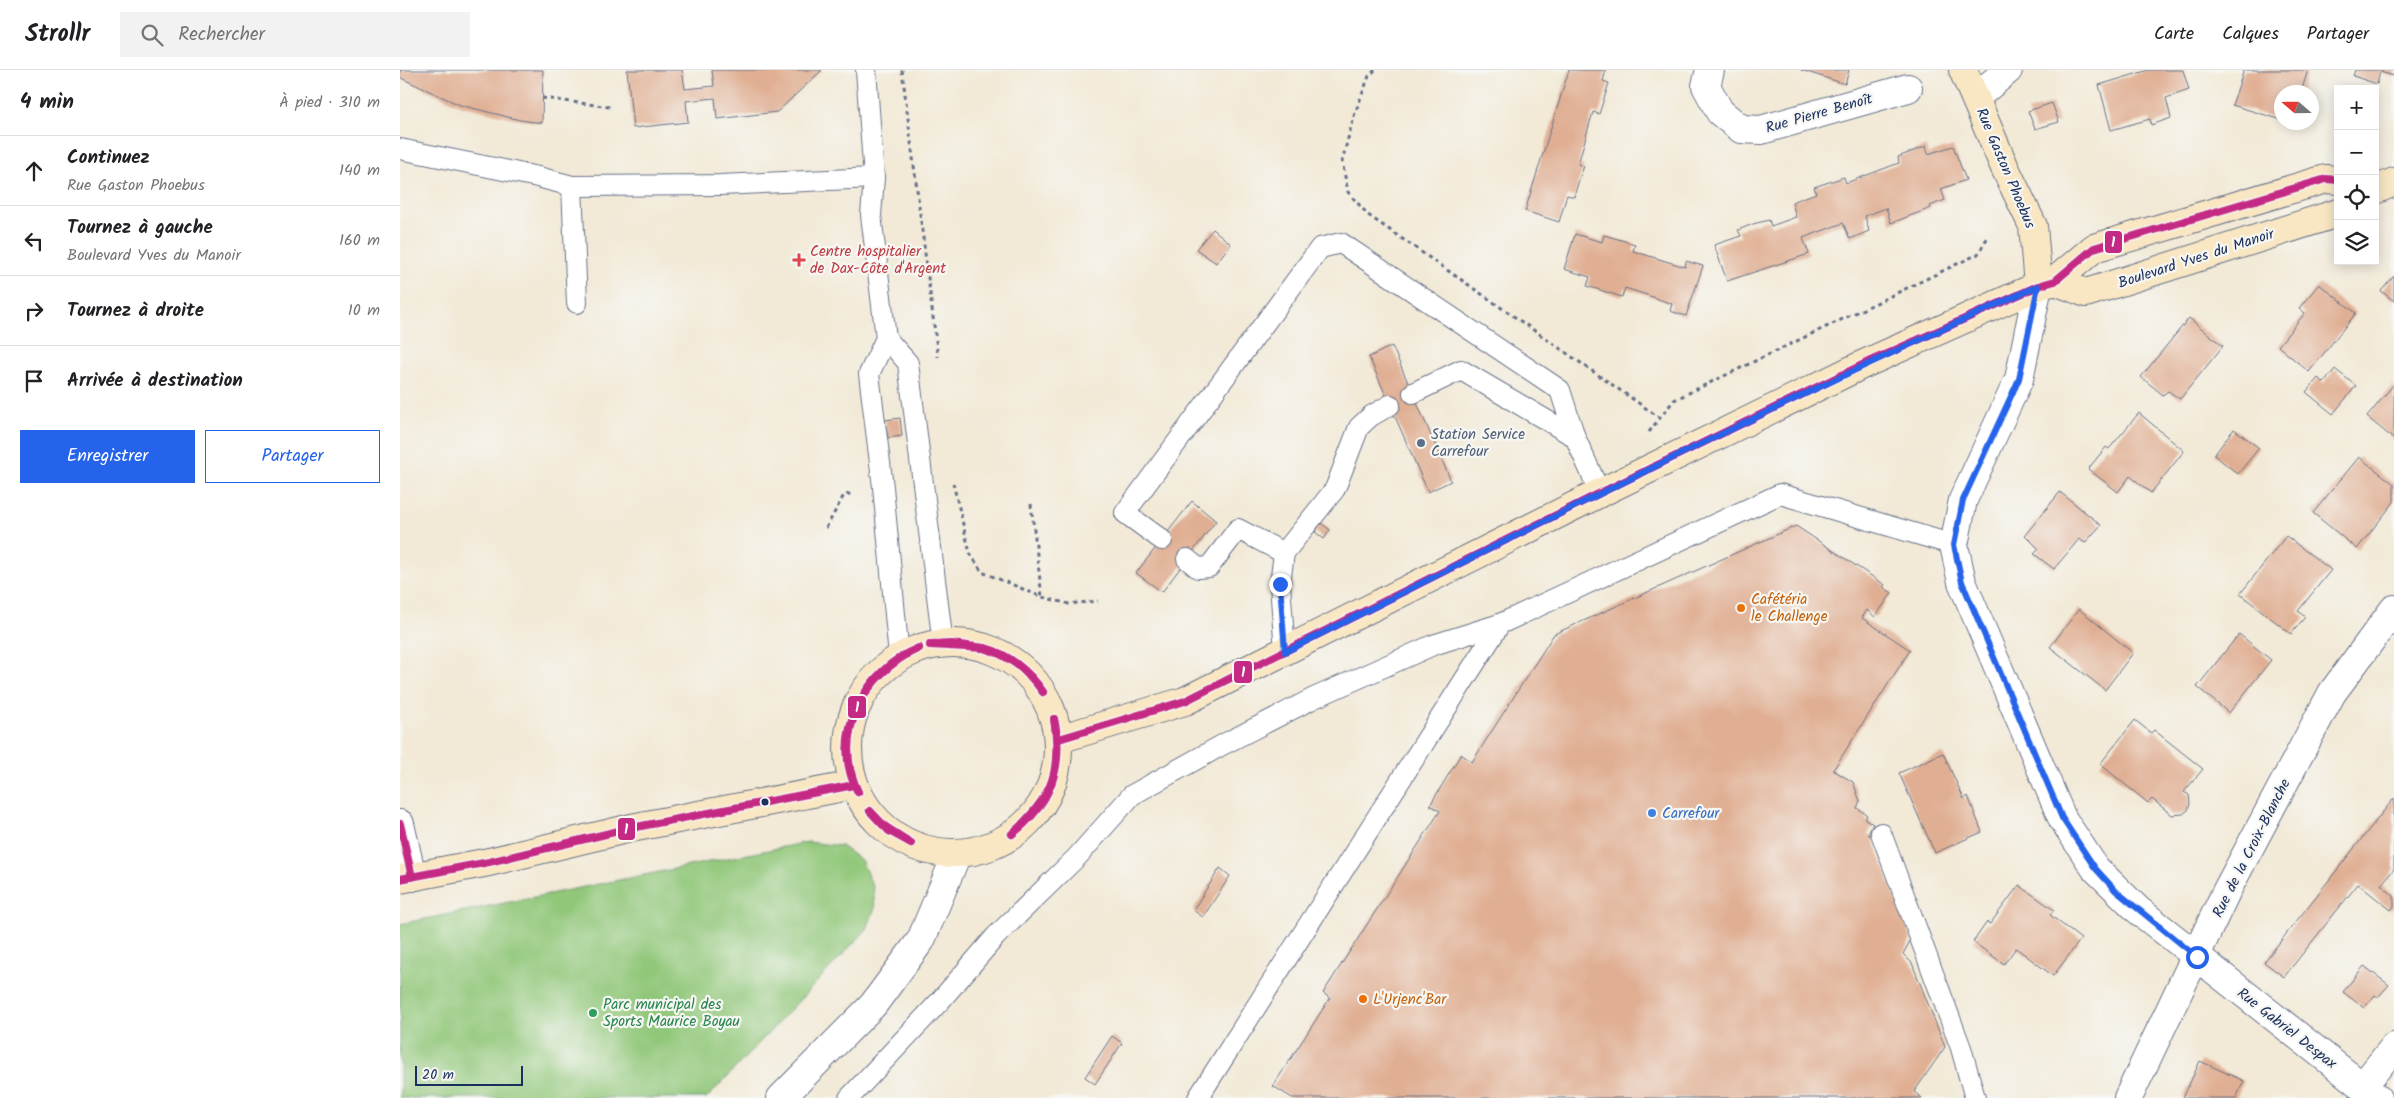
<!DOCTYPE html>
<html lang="fr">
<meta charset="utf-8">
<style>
body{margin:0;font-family:Kalam,sans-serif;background:#f2f2f2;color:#202124}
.controls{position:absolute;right:15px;top:15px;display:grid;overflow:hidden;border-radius:0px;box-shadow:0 2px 12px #0003}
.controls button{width:45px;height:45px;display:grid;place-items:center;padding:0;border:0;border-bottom:1px solid #e0e0e0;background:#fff;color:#202124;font:25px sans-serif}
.compass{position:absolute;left:1874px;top:15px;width:45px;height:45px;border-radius:50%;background:#fff;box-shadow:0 2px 12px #0003;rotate:290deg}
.scale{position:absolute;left:15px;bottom:12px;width:108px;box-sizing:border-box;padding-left:5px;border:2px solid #1b2f5e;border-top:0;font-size:14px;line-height:18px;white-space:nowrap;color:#1b2f5e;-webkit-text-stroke:4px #f6f6f2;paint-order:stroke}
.stop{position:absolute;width:15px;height:15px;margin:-11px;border:4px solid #2563eb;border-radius:50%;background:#fff}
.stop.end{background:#2563eb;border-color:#fff;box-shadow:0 1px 5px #0008}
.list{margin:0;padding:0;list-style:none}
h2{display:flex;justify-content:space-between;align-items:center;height:65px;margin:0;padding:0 20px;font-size:21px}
h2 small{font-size:16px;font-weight:400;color:#757577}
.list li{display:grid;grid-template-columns:32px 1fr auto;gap:15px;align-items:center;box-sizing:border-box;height:70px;padding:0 20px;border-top:1px solid #e0e0e0}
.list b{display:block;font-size:19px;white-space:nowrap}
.list p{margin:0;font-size:16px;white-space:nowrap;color:#757577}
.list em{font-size:16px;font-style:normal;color:#757577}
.actions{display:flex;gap:10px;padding:15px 20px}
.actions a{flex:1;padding:11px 0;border:1px solid #2563eb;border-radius:0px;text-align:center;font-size:18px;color:#2563eb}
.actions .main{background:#2563eb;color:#fff}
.icon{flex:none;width:28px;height:28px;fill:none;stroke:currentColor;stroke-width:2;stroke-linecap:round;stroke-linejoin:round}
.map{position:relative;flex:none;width:1994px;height:1028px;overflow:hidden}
header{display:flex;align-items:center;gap:30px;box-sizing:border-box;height:70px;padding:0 25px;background:#fff;border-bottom:1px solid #e0e0e0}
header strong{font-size:24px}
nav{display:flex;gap:28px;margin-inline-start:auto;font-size:18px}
.search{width:350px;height:45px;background:#f2f2f2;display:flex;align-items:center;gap:12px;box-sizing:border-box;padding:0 18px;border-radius:0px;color:#757577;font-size:19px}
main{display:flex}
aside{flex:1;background:#fff}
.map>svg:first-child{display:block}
.green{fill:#91c779;stroke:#567b6c}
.building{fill:#e0af93}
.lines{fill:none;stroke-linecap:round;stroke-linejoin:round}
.service-casing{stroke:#667088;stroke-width:22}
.minor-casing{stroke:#667088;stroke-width:30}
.tertiary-casing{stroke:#667088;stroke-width:30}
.secondary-casing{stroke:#667088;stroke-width:30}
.path{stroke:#667088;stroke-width:3;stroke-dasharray:4 4;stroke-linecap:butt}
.service{stroke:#fff;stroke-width:20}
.minor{stroke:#fff;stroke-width:28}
.tertiary{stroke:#fff;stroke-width:28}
.secondary{stroke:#f9e7c3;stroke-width:28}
.bus-1-casing{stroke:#f6f6f2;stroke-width:11}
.bus-1{stroke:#c42a84;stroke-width:8}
.route{stroke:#2563eb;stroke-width:6}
.health-dot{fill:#e0444e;stroke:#f6f6f2;stroke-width:2}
.service-dot{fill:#5c6f8a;stroke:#f6f6f2;stroke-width:2}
.food-dot{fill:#e8710a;stroke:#f6f6f2;stroke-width:2}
.bus-dot{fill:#1b2f5e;stroke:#f6f6f2;stroke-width:2}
.shop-dot{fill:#3f7fe0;stroke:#f6f6f2;stroke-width:2}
.leisure-dot{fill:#2e9e5b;stroke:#f6f6f2;stroke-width:2}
.labels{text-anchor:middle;stroke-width:4.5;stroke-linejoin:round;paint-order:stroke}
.street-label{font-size:15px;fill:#1b2f5e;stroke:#f6f6f2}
.health-label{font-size:15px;fill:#be3a42;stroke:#f6f6f2;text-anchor:start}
.service-label{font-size:15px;fill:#4e5e75;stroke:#f6f6f2;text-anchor:start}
.food-label{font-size:15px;fill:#c56008;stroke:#f6f6f2;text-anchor:start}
.shop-label{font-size:15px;fill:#366cbe;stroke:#f6f6f2;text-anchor:start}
.leisure-label{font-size:15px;fill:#27864d;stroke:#f6f6f2;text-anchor:start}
.line-badge{stroke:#f6f6f2;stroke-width:2}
.badge-label{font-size:14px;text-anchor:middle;font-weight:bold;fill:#fff}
</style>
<header>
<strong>Strollr</strong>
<div class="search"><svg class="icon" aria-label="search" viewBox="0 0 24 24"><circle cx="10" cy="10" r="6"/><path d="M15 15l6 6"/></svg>Rechercher</div>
<nav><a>Carte</a><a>Calques</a><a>Partager</a></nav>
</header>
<main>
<aside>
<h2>4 min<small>À pied · 310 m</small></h2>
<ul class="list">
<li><svg class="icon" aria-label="ahead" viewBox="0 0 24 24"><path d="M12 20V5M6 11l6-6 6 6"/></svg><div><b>Continuez</b><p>Rue Gaston Phoebus</p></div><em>140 m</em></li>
<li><svg class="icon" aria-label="left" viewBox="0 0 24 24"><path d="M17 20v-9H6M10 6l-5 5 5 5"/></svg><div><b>Tournez à gauche</b><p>Boulevard Yves du Manoir</p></div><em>160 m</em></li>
<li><svg class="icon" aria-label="right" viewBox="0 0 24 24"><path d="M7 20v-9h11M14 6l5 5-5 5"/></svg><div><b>Tournez à droite</b></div><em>10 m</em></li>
<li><svg class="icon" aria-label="arrive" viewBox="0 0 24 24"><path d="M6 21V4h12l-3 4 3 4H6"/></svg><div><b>Arrivée à destination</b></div></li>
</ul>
<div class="actions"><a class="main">Enregistrer</a><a>Partager</a></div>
</aside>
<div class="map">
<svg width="1994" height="1028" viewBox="0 0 1994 1028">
<rect width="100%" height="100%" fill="#f6f6f2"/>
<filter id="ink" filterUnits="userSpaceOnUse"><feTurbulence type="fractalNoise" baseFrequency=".02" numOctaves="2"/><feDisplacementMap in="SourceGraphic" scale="10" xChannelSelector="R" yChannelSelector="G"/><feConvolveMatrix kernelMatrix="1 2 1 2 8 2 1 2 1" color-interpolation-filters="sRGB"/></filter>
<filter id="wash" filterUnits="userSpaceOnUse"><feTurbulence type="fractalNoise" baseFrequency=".0096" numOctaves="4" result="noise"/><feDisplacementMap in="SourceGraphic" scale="20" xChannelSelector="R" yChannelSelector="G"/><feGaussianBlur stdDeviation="1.12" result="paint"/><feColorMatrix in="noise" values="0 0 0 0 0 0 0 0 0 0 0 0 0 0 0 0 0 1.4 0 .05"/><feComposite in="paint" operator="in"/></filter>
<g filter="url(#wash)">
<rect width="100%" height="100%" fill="#f2e9d6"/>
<path class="green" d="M408,772L441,776L461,790L473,817L475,838L467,859L307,1028H0V854Z"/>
<g id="blocks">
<g class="building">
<path d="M0,0H143L142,53L120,50L60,35L3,9L0,7Z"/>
<path d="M227,0H282L285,19L314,16L312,0H422L377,42L317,49L315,28L286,31L288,52L233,58Z"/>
<path d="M1169,0H1206L1203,11L1209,13L1199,44L1193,42L1178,94L1184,96L1178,113L1174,127L1167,125L1159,152L1125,141Z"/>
<path d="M1401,0H1449L1445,14Z"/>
<path d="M1749,0H1783L1789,20L1766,28L1771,48L1751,55L1750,49L1711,60L1699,15Z"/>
<path d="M1844,0H1908L1901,22H1882V50L1832,35Z"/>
<path d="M1955,0H1994V6L1980,2L1977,14L1953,6Z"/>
<path d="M1652,33L1659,52L1635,59L1628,41Z"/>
<path d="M1526,76L1528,84L1553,76L1566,110L1541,119L1545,130L1530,136L1531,138L1491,153L1486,138L1465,146L1469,161L1450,169L1443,153L1403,168L1409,184L1327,211L1314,175L1341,166L1338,160L1353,154L1369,150L1371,156L1396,147L1392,132L1416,123L1414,117L1444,107L1446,113L1499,93L1498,87Z"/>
<path d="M813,159L831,174L816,193L796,179Z"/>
<path d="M1175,164L1202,172L1204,165L1235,174L1233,181L1285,197L1286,191L1303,196L1286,246L1270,241L1272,234L1247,225L1225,218L1222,227L1187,216L1190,207L1164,199Z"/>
<path d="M1994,206V231L1981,221Z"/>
<path d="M1919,214L1956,243L1909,302L1878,276L1905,243L1899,238Z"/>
<path d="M1789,248L1823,276L1780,329L1768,321L1763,325L1741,307Z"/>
<path d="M992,276L1051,411L1028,422L969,287Z"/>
<path d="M1935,299L1956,316L1933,344L1906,322L1918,308L1924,313Z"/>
<path d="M1994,314V369L1967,347Z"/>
<path d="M1739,343L1784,381L1751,423L1730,406L1718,422L1688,399L1706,377L1709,379Z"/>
<path d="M500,348L502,366L488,368L485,350Z"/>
<path d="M1834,359L1859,378L1838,404L1814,385Z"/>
<path d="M1959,387L1994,414V432L1957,479L1913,443Z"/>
<path d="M1660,422L1701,455L1685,473L1679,469L1654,499L1634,484L1639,479L1625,465Z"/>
<path d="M792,431L816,451L762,522L736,503Z"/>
<path d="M921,453L930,460L924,469L915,462Z"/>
<path d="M1396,456L1485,515L1483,517L1492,523L1475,547L1467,540L1462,548L1510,580L1433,700L1453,712L1460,731L1457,738L1467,745L1465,749L1473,754L1468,764L1473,768L1511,869L1503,884L1512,893L1545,977L1514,1022L1522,1028H892L873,1016L930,928L923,923L1040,741L1030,735L1061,684L1072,692L1154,564Z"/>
<path d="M1886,466L1931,500L1898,541L1905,547L1891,564L1840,524Z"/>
<path d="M1679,539L1733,583L1705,620L1650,577Z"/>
<path d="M1839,564L1871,590L1829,643L1797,617Z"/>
<path d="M1735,650L1751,663L1754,660L1803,699L1784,722L1789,725L1790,734L1788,740L1783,744L1772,745L1752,729L1748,733L1700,694Z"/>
<path d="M1543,683L1564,729L1568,726L1582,762L1535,783L1499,703Z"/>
<path d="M1994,728V799L1981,815L1994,826V836L1991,840L1958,814L1884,907L1864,892Z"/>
<path d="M820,798L830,806L803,847L793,840Z"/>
<path d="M1619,815L1654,840L1650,845L1681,869L1653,906L1616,878L1604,894L1573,872L1587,852L1590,854Z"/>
<path d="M1964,896L1989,915L1978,927L1975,925L1964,938L1943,922Z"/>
<path d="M712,966L722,973L695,1014L685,1007Z"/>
<path d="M1800,991L1844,1011L1836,1028H1783Z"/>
</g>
</g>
</g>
<g filter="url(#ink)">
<use href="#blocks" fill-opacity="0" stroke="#667088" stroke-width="1"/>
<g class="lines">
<g class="service-casing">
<g id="service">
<path d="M466,0L474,108L471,145L486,268L469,304L483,417L499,587"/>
<path d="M0,79L138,107L172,116L320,115L474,108"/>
<path d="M172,116L177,233"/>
<path d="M486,268L508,293L543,574"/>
<path d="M1013,323L1061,300L1175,367L1200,423"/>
<path d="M762,470L725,443L920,178L941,173L1160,320L1175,367"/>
<path d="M787,489L798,498L809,497L838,459L884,483"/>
<path d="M885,582L880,514L884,483L935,419L959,357L971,346L990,335"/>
<path d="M1481,763L1561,978L1575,1028"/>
<path d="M449,1028L540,931L596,866L677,787L732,725L824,674L914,628L1033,575L1100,554"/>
<path d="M798,1028L1100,554L1380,424L1554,475"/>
</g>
</g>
<g class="minor-casing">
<g id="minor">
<path d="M1310,0L1306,16L1320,42L1341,59L1361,60L1508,18"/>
<path d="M1576,27L1608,0"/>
<path d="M1638,216L1619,309L1563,430L1554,475L1562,512L1662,748L1695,798L1738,840L1977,1028"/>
<path d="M0,754L12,807"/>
<path d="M1962,1017L1994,977"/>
<path d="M1728,1028L1827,820L1932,623L1994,539"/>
</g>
</g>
<g class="tertiary-casing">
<path id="tertiary" d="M381,1028L473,935L521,870L557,784"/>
</g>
<g class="secondary-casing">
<g id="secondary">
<path d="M1563,0L1605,98L1633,156L1638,216"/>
<path d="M1975,120L1994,112"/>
<path d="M1655,211L1686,223L1938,143"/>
<circle cx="553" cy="678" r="105"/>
<path d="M659,669L785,631L1200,423L1464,294L1638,216L1655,211L1694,178L1926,109L1938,110"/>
<path d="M0,809L89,792L231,758L454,715"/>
</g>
</g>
<g class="path">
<path d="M502,0L538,287"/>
<path d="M975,0L969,6L954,46L942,91L948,122L968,145L1260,348"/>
<path d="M142,28L210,37"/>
<path d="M1249,362L1274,330L1578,184L1589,165"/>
<path d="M553,413L570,483L582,502L642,527L669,534L698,531"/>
<path d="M631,434L642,527"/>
<path d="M426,458L444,425L454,423"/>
</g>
<use href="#service" class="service"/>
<use href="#minor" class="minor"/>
<use href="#tertiary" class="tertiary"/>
<use href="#secondary" class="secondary"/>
<g class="bus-1-casing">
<g id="bus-1">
<path d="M530,575L552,574L584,578"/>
<path d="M530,575L584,578"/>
<path d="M584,578C608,584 629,601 643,622"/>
<path d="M584,578C608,584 629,602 643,622"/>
<path d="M659,669L785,631L1200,423L1464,294L1638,216L1655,211L1694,178L1926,109L1938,110"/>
<path d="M458,722C428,668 465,598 519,578"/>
<path d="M458,722C431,663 464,603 519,578"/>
<path d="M470,741L483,755L511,773"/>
<path d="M470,741L489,761L511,773"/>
<path d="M0,754L12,807"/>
<path d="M612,764C652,727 662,704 654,649"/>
<path d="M612,764C650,735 665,696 654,649"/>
<path d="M0,809L89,792L231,758L454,715"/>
</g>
</g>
<use href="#bus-1" class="bus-1"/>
</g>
</g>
<g class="lines" filter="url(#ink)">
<path class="route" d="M880,514L885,582C1134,456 1383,330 1638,216L1619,309L1563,430L1554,475L1562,512L1662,748L1695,798L1716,821L1797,887"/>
</g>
<path class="health-dot" d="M396.5 182.5h5v5h5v5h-5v5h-5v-5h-5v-5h5z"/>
<circle class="service-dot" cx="1021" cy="373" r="5"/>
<g class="food-dot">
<circle cx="1341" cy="538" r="5"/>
<circle cx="963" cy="929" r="5"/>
</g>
<circle class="bus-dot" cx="365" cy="732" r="4.5"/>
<circle class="shop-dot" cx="1252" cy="743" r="5"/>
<circle class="leisure-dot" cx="193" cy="943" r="5"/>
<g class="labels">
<g class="street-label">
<text transform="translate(1419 43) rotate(-16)" y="5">Rue Pierre Benoît</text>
<text transform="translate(1606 98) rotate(67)" y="5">Rue Gaston Phoebus</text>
<text transform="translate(1796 188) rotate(-18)" y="5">Boulevard Yves du Manoir</text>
<text transform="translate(1851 778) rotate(-63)" y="5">Rue de la Croix-Blanche</text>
<text transform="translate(1887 958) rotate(38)" y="5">Rue Gabriel Despax</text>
</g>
<g class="health-label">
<text x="410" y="186">Centre hospitalier<tspan x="410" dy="17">de Dax-Côte d'Argent</tspan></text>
</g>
<g class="service-label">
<text x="1031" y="369">Station Service<tspan x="1031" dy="17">Carrefour</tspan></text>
</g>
<g class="food-label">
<text x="1351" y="534">Cafétéria<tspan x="1351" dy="17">le Challenge</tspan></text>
<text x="973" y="934">L'Urjenc'Bar</text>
</g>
<g class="shop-label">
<text x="1262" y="748">Carrefour</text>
</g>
<g class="leisure-label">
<text x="203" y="939">Parc municipal des<tspan x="203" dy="17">Sports Maurice Boyau</tspan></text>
</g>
</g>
<g class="line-badge">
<rect x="1704" y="160" width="19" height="24" rx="5" fill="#c42a84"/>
<rect x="833" y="590" width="20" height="24" rx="5" fill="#c42a84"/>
<rect x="447" y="625" width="20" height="24" rx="5" fill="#c42a84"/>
<rect x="217" y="747" width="19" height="24" rx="5" fill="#c42a84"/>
</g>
<g class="badge-label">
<text x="1713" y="177">1</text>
<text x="843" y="607">1</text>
<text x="457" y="642">1</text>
<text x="226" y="764">1</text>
</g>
</svg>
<div class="controls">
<button>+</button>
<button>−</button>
<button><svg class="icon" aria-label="locate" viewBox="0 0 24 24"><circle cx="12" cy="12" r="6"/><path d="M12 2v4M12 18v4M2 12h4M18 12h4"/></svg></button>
<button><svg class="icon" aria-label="layers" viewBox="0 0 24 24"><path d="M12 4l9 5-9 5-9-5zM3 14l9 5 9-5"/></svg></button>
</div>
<svg class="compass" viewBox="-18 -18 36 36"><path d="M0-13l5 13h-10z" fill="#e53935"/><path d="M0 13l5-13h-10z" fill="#757577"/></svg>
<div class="scale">20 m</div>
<div class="stop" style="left:1797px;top:887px"></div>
<div class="stop end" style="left:880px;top:514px"></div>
</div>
</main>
